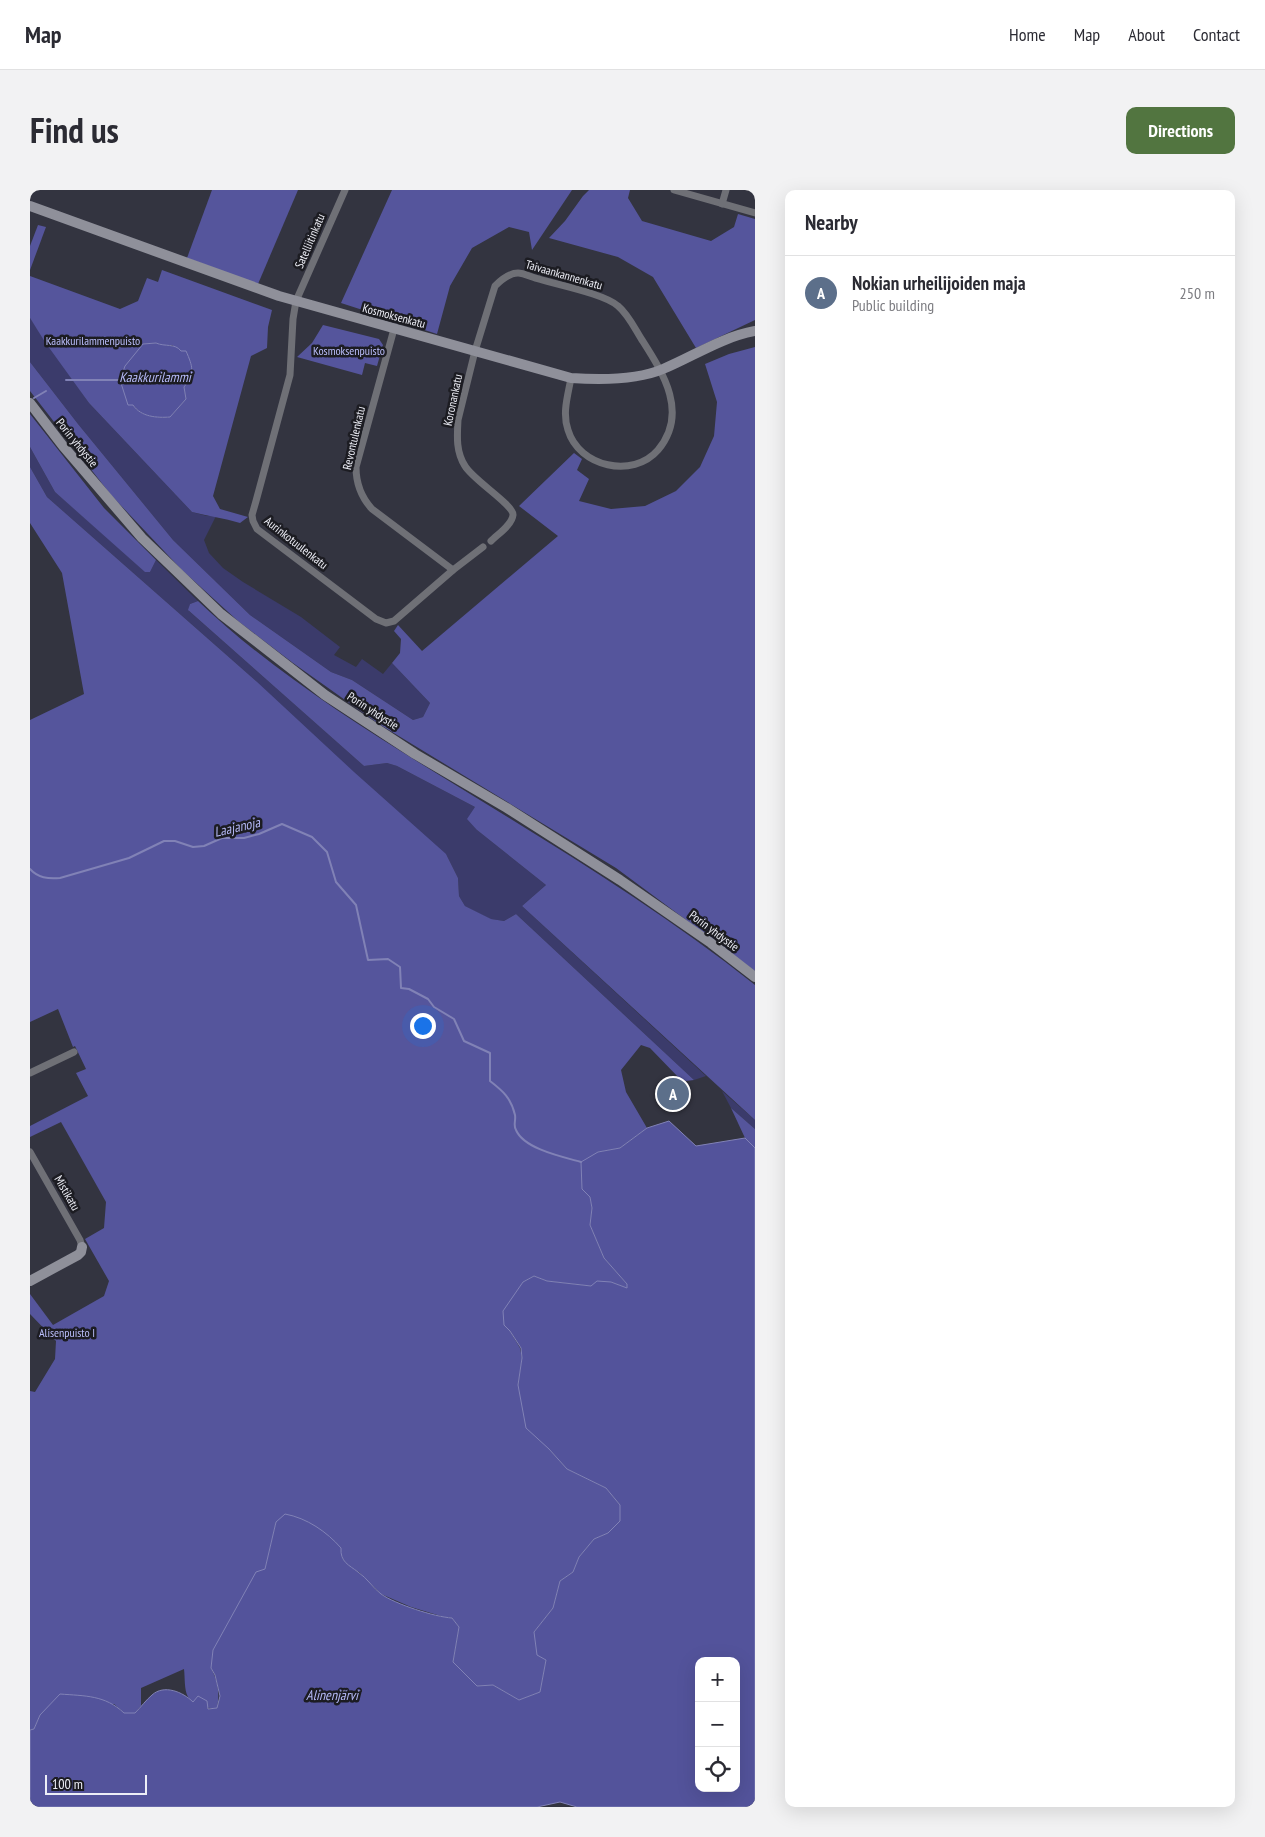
<!DOCTYPE html>
<meta charset="utf-8">
<style>
body{margin:0;font-family:"PT Sans Narrow",sans-serif;background:#f2f2f3;color:#2b2b33}
.controls{position:absolute;right:15px;bottom:15px;display:grid;overflow:hidden;border-radius:10px;box-shadow:0 5px 20px #0002}
.controls button{width:45px;height:45px;display:grid;place-items:center;padding:0;border:0;border-bottom:1px solid #e1e1e2;background:#fff;color:#2b2b33;font:25px sans-serif}
.scale{position:absolute;left:15px;bottom:12px;width:102px;box-sizing:border-box;padding-left:5px;border:2px solid #edeef6;border-top:0;font-size:14px;line-height:18px;white-space:nowrap;color:#edeef6;-webkit-text-stroke:4px #1c1c22;paint-order:stroke}
.you{position:absolute;left:392px;top:835px;width:18px;height:18px;margin:-12px;border:4px solid #fff;border-radius:50%;background:#1a73e8;box-shadow:0 0 0 8px #1a73e833}
.badge{display:grid;place-items:center;width:32px;height:32px;border-radius:50%;background:#527540;color:#fff;font-size:16px;font-weight:700}
.pin{position:absolute;translate:-50% -50%;border:2px solid #fff;box-shadow:0 1px 5px #0006}
.list{margin:0;padding:0;list-style:none}
h2{display:flex;justify-content:space-between;align-items:center;height:65px;margin:0;padding:0 20px;font-size:21px}
h2 small{font-size:16px;font-weight:400;color:#7c7c81}
.list li{display:grid;grid-template-columns:32px 1fr auto;gap:15px;align-items:center;box-sizing:border-box;height:75px;padding:0 20px;border-top:1px solid #e1e1e2}
.list b{display:block;font-size:19px;white-space:nowrap}
.list p{margin:0;font-size:16px;white-space:nowrap;color:#7c7c81}
.list em{font-size:16px;font-style:normal;color:#7c7c81}
.icon{flex:none;width:28px;height:28px;fill:none;stroke:currentColor;stroke-width:2;stroke-linecap:round;stroke-linejoin:round}
.map{position:relative;flex:none;width:725px;height:1617px;overflow:hidden;border-radius:10px}
header{display:flex;align-items:center;gap:30px;box-sizing:border-box;height:70px;padding:0 25px;background:#fff;border-bottom:1px solid #e1e1e2}
header strong{font-size:24px}
nav{display:flex;gap:28px;margin-inline-start:auto;font-size:18px}
.intro{display:flex;align-items:center;justify-content:space-between;box-sizing:border-box;height:120px;padding:0 30px}
h1{margin:0;font-size:35px}
.button{padding:12px 22px;border-radius:10px;background:#527540;color:#fff;font-size:18px;font-weight:700}
main{display:flex;gap:30px;padding:0 30px}
aside{flex:1;background:#fff;border-radius:10px;box-shadow:0 5px 20px #0002}
.map>svg:first-child{display:block}
.green{fill:#3b3b6b}
.forest{fill:#55559c;fill-rule:evenodd}
.water{fill:#53539b;stroke:#8182b6;fill-rule:evenodd}
.lines{fill:none;stroke-linecap:round;stroke-linejoin:round}
.stream{stroke:#8182b6;stroke-width:2}
.street{stroke:#6f7076;stroke-width:7}
.secondary{stroke:#8f909a;stroke-width:10}
.labels{text-anchor:middle;stroke-width:5;stroke-linejoin:round;paint-order:stroke}
.street-label{font-size:12px;fill:#edeef6;stroke:#1c1c22}
.park-label{font-size:12px;fill:#babefb;stroke:#1c1c22}
.water-label{font-size:14px;font-style:italic;fill:#b4b8f5;stroke:#1c1c22}
</style>
<header>
<strong>Map</strong>
<nav><a>Home</a><a>Map</a><a>About</a><a>Contact</a></nav>
</header>
<div class="intro"><h1>Find us</h1><a class="button">Directions</a></div>
<main>
<div class="map">
<svg width="725" height="1617" viewBox="0 0 725 1617">
<rect width="100%" height="100%" fill="#333440"/>
<g class="green">
<path d="M0,128L59,213L162,322L177,326H186L174,350L179,363L193,378L213,392L271,427L310,457L304,465L326,477L332,469L353,484L362,473L400,513L393,527L383,530L322,490L301,482L220,425L143,350L48,234L0,172Z"/>
<path d="M0,257L25,302L70,341L120,382L126,370L168,411L160,414L159,421L334,576L357,573L367,576L445,617L447,640L516,695L492,716L676,886L664,890L486,724L474,731L460,729L435,716L429,706L428,688L416,664L455,807L226,491L17,307L0,277Z"/>
<path d="M692,901L725,930V939L701,918Z"/>
</g>
<g class="forest">
<path d="M182,0H268L228,94L157,68Z"/>
<path d="M362,0H542L502,60L499,42L479,37L442,58L420,96L407,144L311,113Z"/>
<path d="M559,0H600L598,8L612,31L681,51L704,37L708,24L725,29V130L666,158L623,87L588,67L519,48L535,31L553,6Z"/>
<path d="M8,35L16,37L0,80V56Z"/>
<path d="M132,80L242,120L238,137L237,158L221,166L183,306L190,319L218,327L210,333C194,328 178,326 162,322L59,213L15,152L0,128V86L90,119L108,111L117,88L128,92ZM126,153L133,156L142,155L151,162L161,187L154,197L156,209L140,227C127,228 111,227 103,215L113,154Z"/>
<path d="M293,135L349,149L353,155L347,176L335,173L332,185L267,167L282,153Z"/>
<path d="M725,157V781L586,678L349,534L263,473L208,431L152,380L81,305L0,201V172L48,234L143,350L220,425L301,482L322,490L383,530L393,527L400,513L362,473L370,463L371,449L364,441L368,435L392,461L528,346L489,316L544,263L552,269L547,280L559,289L549,311L581,319L615,316L646,301L670,277L684,246L687,212L675,174L699,164Z"/>
<path d="M0,224L74,318L126,370L120,382H115L25,302L0,257Z"/>
<path d="M0,277L17,307L226,491L324,582L416,664L428,688L429,706L435,716L461,729L474,731L486,724L664,890L656,891L650,889L620,858L611,855L591,880L596,902L617,938L590,958L568,962L560,1007L562,1018L560,1035L574,1068L597,1094V1098L581,1092L561,1096L517,1091L504,1086L493,1092L487,1102L474,1135L480,1141L490,1158L492,1168L488,1195L519,1259L537,1279L576,1298L590,1315V1331L578,1343L564,1349L549,1367L543,1382L530,1391L523,1418L504,1442L516,1470L510,1502L489,1510L463,1495L447,1496L423,1472L429,1437L422,1428L414,1427L381,1417L351,1404L329,1382L317,1376L311,1365L246,1332L235,1380L181,1478C188,1492 190,1503 187,1518C178,1519 163,1516 158,1507C154,1500 155,1486 154,1479L111,1498V1516L105,1523H94L84,1514L10,1525L4,1539L0,1540V1201L5,1202L25,1169L26,1151L0,1124V1104L23,1135L74,1106L79,1091L55,1049L74,1038L76,1012L31,932L0,947V936L58,906L46,883L56,879L45,856L43,857L28,819L0,832V530L54,504L32,383L0,333Z"/>
<path d="M168,411C250,489 349,548 445,607C541,666 637,725 725,795V930L492,716L516,695L447,640L437,629L445,617L367,576L357,573L334,576L158,420L160,414Z"/>
<path d="M701,918L725,939V958L715,948Z"/>
</g>
<g class="water">
<path d="M126,153C135,157 145,153 151,161H156C163,177 165,183 154,197L156,209L140,227C127,228 111,227 103,215H98L90,190L95,176L113,154Z"/>
<path d="M639,931L666,956L715,948L725,958V1617H547L530,1612L507,1617H0V1540L4,1539L10,1525L30,1504C55,1506 75,1505 94,1523H105C111,1517 116,1510 122,1505C134,1494 153,1502 163,1512L168,1506L177,1511L178,1519L187,1518L190,1506L185,1485L181,1478L183,1460L226,1382L235,1379L246,1332L255,1324C277,1328 297,1342 311,1358C310,1372 319,1375 328,1382C337,1388 343,1398 351,1404C365,1414 405,1427 422,1428L429,1437L423,1472L447,1496L463,1495L489,1510L510,1502L516,1470L507,1465L504,1442L523,1418L530,1391L543,1382L549,1367L564,1349L578,1343L590,1331V1315L576,1298L537,1279L519,1259L496,1238L488,1195L492,1168L491,1158L480,1141L474,1135L473,1121L493,1092L504,1086L517,1091L561,1096L567,1091L581,1092L597,1098V1094L574,1068L560,1035L562,1018L560,1007L552,999L551,972L568,962L590,958L617,938ZM669,1471H706V1598H669Z"/>
</g>
<g class="lines">
<g class="stream">
<path d="M36,190H90"/>
<path d="M4,208L16,201"/>
<path d="M0,679C8,688 18,689 30,688L99,668L134,651H145L163,657L174,656L192,648H214L229,644L252,634L282,647L297,662L306,692L326,715L338,770L358,769L370,777L371,798L379,799L398,809L404,817L424,829L434,851L460,863V891C473,901 481,908 485,925C486,930 483,936 486,940C494,959 533,967 551,972"/>
</g>
<g class="street">
<path d="M315,0L266,111L263,129L260,185L226,311L222,325L223,331L227,339L346,429L356,433L364,431L423,380L453,357"/>
<path d="M644,0L725,23"/>
<path d="M692,14L696,0"/>
<path d="M364,139L326,277C326,294 331,307 342,319L423,380"/>
<path d="M461,351C468,344 482,335 483,325C484,315 443,290 435,276C426,262 427,247 428,230L445,161L465,96C471,90 479,83 488,83C494,83 503,88 509,89C528,95 575,104 588,116C598,124 605,139 612,150C633,183 659,223 628,260C603,289 549,277 538,240C532,223 538,205 541,188"/>
<path d="M0,883L44,862"/>
<path d="M0,962L50,1050L52,1057"/>
</g>
<g class="secondary">
<path d="M0,16L249,106L541,188C569,190 607,190 633,179C664,166 692,147 725,141"/>
<path d="M0,213L33,256L112,348L191,424L295,505L385,564L477,618L590,690L681,753L725,787"/>
<path d="M0,1091L48,1065L51,1062L52,1057"/>
</g>
</g>
<g class="labels">
<g class="street-label">
<text transform="translate(280 51) rotate(-67)" y="4">Satelliitinkatu</text>
<text transform="translate(534 85) rotate(16)" y="4">Taivaankannenkatu</text>
<text transform="translate(364 126) rotate(15)" y="4">Kosmoksenkatu</text>
<text transform="translate(423 210) rotate(-78)" y="4">Koronankatu</text>
<text transform="translate(324 248) rotate(-77)" y="4">Revontulenkatu</text>
<text transform="translate(47 253) rotate(51)" y="4">Porin yhdystie</text>
<text transform="translate(266 353) rotate(38)" y="4">Aurinkotuulenkatu</text>
<text transform="translate(343 521) rotate(33)" y="4">Porin yhdystie</text>
<text transform="translate(684 741) rotate(37)" y="4">Porin yhdystie</text>
<text transform="translate(37 1003) rotate(60)" y="4">Mistikatu</text>
</g>
<g class="park-label">
<text x="63" y="155">Kaakkurilammenpuisto</text>
<text x="319" y="165">Kosmoksenpuisto</text>
<text x="37" y="1147">Alisenpuisto I</text>
</g>
<g class="water-label">
<text x="125" y="192">Kaakkurilammi</text>
<text transform="translate(207 637) rotate(-13)" y="5">Laajanoja</text>
<text x="302" y="1510">Alinenjärvi</text>
</g>
</g>
</svg>
<div class="controls">
<button>+</button>
<button>−</button>
<button><svg class="icon" aria-label="locate" viewBox="0 0 24 24"><circle cx="12" cy="12" r="6"/><path d="M12 2v4M12 18v4M2 12h4M18 12h4"/></svg></button>
</div>
<div class="scale">100 m</div>
<div class="you"></div>
<div class="pin badge" style="left:643px;top:904px;background:#5c6f8a">A</div>
</div>
<aside>
<h2>Nearby<small></small></h2>
<ul class="list">
<li><span class="badge" style="background:#5c6f8a">A</span><div><b>Nokian urheilijoiden maja</b><p>Public building</p></div><em>250 m</em></li>
</ul>
</aside>
</main>
